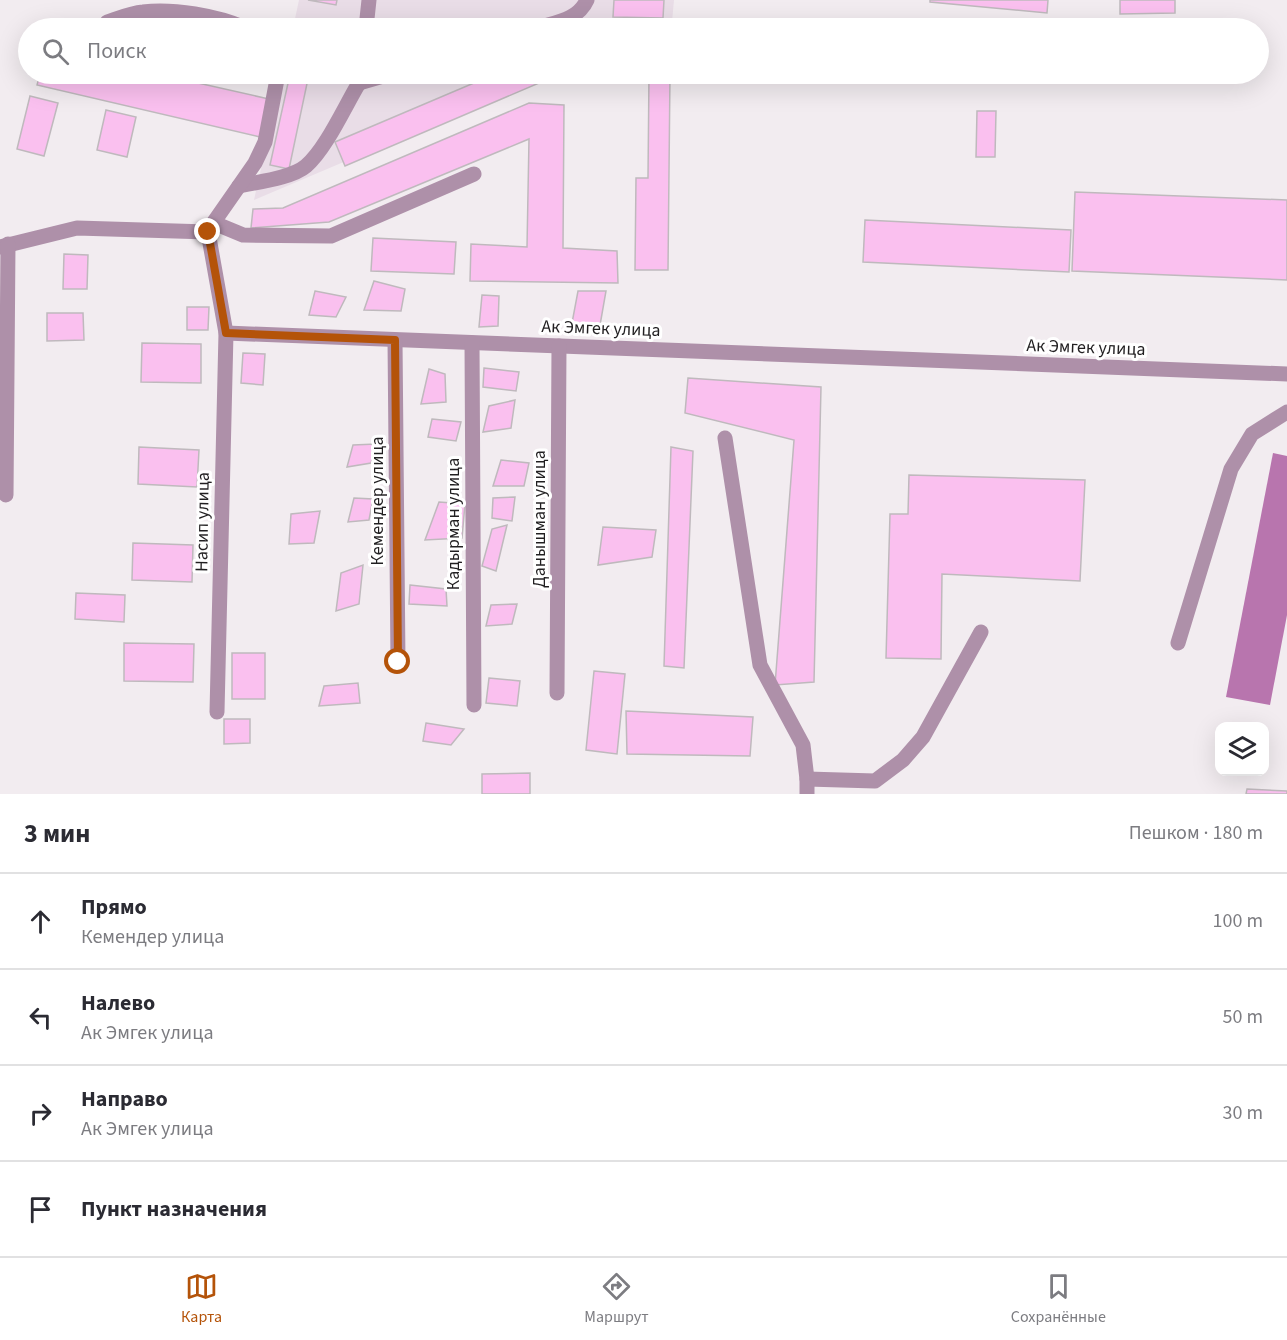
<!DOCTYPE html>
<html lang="ru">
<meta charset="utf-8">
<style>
body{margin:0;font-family:"Source Sans 3",sans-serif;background:#f7f7f7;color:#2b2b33}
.controls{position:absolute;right:18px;bottom:18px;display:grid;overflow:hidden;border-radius:12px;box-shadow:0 6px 24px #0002}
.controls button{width:54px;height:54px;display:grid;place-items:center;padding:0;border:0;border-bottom:2px solid #e1e1e2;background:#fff;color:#2b2b33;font:30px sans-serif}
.stop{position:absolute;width:18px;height:18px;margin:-14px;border:4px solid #b45309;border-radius:50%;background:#fff}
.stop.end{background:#b45309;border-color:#fff;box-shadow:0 2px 6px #0008}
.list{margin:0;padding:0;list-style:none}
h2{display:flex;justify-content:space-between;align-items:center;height:78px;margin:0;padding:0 24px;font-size:26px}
h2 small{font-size:20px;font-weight:400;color:#7c7c81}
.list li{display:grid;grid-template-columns:39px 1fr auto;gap:18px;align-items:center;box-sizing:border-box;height:96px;padding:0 24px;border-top:2px solid #e1e1e2}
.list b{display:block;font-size:22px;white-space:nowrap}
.list p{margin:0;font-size:20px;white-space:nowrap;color:#7c7c81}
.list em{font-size:20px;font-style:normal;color:#7c7c81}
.icon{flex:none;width:33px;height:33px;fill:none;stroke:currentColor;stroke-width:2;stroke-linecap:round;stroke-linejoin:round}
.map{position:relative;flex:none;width:1287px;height:794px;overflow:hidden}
.search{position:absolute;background:#fff;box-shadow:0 6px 24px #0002;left:18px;right:18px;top:18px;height:66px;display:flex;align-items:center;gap:15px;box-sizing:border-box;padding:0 21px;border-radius:33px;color:#7c7c81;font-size:22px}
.sheet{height:462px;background:#fff}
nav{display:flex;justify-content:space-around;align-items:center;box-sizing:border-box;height:84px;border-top:2px solid #e1e1e2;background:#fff;font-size:16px;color:#7c7c81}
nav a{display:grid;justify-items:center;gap:3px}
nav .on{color:#b45309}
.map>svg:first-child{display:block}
.built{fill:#e9dde7}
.water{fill:#b875ae}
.building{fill:#fac0ef;stroke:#bfb9bd;stroke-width:1.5}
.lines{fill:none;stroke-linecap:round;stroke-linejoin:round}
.minor{stroke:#ae90a9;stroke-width:15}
.route{stroke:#b45309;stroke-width:8}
.labels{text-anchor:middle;stroke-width:6;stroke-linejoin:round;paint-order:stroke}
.street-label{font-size:18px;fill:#211f21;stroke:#fff}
</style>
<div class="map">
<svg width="1287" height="794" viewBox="0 0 1287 794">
<rect width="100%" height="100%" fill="#f2ecf0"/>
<g class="built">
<path d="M299,0H674L672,22L657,28H293Z"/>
<path d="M282,74H551L254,200Z"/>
</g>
<path class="water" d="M1273,453L1287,456V615L1270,705L1226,697Z"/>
<g class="building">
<path d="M308,0H337L336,5Z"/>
<path d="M614,0H664L663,18L613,17Z"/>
<path d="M930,0H1048L1047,13L930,2Z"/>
<path d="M1120,0H1175V13L1120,14Z"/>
<path d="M40,74H158L269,99L260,137L37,85Z"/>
<path d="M290,74H309L289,169L270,165Z"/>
<path d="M495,74H560L345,166L335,142Z"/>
<path d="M649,74H670L668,270H635L636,178H648Z"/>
<path d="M30,96L58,103L44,156L17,149Z"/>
<path d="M529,103L564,105L563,248L617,251L618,283L470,281L471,244L527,247L529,139L329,222L251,228L253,209L283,208Z"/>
<path d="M106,110L136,117L127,157L97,150Z"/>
<path d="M977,111H996L995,157H976Z"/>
<path d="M1075,192L1287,200V280L1072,271Z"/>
<path d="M865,220L1071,230L1069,272L863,262Z"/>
<path d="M373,238L456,242L454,274L371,271Z"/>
<path d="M64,254L88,255L87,289H63Z"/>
<path d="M374,281L405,289L401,311L364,310Z"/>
<path d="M315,291L346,297L336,317L309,315Z"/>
<path d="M578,291H606L599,331L572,323Z"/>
<path d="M482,295L499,296L498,326L479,327Z"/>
<path d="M187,307H209L208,330H187Z"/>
<path d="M47,313H83L84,340L47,341Z"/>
<path d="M142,343L201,344V383L141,382Z"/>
<path d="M243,353L265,354L263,385L241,383Z"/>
<path d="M484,368L519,372L516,391L483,387Z"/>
<path d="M429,369L445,374L446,402L421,404Z"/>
<path d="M688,378L821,387L814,682L775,685L794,440L685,413Z"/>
<path d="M515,400L511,428L483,432L489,406Z"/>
<path d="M432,419L461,422L456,441L428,437Z"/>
<path d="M376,444L371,463L347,467L353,445Z"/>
<path d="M139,447L199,450L197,487L138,484Z"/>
<path d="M671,447L693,451L684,668L664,666Z"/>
<path d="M501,460L529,463L524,486H493Z"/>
<path d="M909,475L1085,480L1080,581L942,574L941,659L886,658L890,514H908Z"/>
<path d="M515,497L512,521L492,518L493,498Z"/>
<path d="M354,498L373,499L369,520L348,522Z"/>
<path d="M439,502L465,504L462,538L425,540Z"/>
<path d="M320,511L314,543L289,544L291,514Z"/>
<path d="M507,525L496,571L482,566L492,529Z"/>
<path d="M603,527L656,530L652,557L598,565Z"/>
<path d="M133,543L193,545L192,582L132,580Z"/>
<path d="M363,565L359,604L336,611L341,573Z"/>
<path d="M410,585L446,589L447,606L409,604Z"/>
<path d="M76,593L125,595L124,622L75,619Z"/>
<path d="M517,604L512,624L486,626L491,605Z"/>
<path d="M124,643L194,644L193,682L124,681Z"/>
<rect x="232" y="653" width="33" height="46"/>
<path d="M594,671L625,674L617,754L586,750Z"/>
<path d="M489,678L520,681L517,706L486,703Z"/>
<path d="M358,683L360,703L319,706L324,686Z"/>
<path d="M626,711L753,717L750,756L627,754Z"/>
<path d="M224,719H250V743L224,744Z"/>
<path d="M426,723L464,729L451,745L423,741Z"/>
<path d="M530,773V794H482V774Z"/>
<path d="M1247,789L1287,791V794H1246Z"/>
</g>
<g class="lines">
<g class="minor">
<path d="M107,22C119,18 131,13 143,12C173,8 217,16 245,28"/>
<path d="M366,28L369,0"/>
<path d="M537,28C557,22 578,20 587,0"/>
<path d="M359,83L390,74"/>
<path d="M239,186C257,182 292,178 306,166C326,149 345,106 359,83L360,74"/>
<path d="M214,223L243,235L331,236L474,174"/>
<path d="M209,229L255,163L265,142L278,74"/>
<path d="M0,247L77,228L208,232L226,333L217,712"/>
<path d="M226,333L1287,374"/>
<path d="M395,340L398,662"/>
<path d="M472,343L474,705"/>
<path d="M725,438L760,665L803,745L807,779"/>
<path d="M6,495L8,244"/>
<path d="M1178,643L1231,469L1252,434L1287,412"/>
<path d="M557,693L559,346"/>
<path d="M807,794V779L875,781L903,760L923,737L981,632"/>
</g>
</g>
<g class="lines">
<path class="route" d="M208,232L226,333L395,340L398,662"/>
</g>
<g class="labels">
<g class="street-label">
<text transform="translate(601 328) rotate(2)" y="6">Ак Эмгек улица</text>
<text transform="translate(1086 347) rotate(2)" y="6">Ак Эмгек улица</text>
<text transform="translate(377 501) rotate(-90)" y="6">Кемендер улица</text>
<text transform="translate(539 519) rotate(-90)" y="6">Данышман улица</text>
<text transform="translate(202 522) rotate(-89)" y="6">Насип улица</text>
<text transform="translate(453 524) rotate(-90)" y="6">Кадырман улица</text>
</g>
</g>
</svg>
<div class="controls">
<button><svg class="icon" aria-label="layers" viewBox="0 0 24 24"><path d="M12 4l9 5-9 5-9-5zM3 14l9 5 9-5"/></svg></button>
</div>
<div class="stop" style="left:398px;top:662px"></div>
<div class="stop end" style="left:208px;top:232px"></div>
<div class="search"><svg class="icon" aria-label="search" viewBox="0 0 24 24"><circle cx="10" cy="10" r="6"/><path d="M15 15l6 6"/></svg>Поиск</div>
</div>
<section class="sheet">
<h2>3 мин<small>Пешком · 180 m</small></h2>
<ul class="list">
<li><svg class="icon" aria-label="ahead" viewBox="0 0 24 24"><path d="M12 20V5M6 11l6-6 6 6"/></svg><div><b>Прямо</b><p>Кемендер улица</p></div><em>100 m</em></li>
<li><svg class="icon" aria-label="left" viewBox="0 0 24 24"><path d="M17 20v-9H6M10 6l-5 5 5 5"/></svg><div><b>Налево</b><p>Ак Эмгек улица</p></div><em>50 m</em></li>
<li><svg class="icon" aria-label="right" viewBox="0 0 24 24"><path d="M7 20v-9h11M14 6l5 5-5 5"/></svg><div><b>Направо</b><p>Ак Эмгек улица</p></div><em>30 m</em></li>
<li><svg class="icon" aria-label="arrive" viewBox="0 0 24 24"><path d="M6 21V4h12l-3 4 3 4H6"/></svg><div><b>Пункт назначения</b></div></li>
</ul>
</section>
<nav>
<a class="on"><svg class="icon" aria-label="map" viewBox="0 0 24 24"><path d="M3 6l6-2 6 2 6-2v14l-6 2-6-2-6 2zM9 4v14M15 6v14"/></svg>Карта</a>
<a><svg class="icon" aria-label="directions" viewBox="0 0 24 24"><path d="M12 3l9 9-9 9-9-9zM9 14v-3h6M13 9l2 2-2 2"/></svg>Маршрут</a>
<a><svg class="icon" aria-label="saved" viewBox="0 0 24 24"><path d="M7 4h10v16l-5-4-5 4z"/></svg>Сохранённые</a>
</nav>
